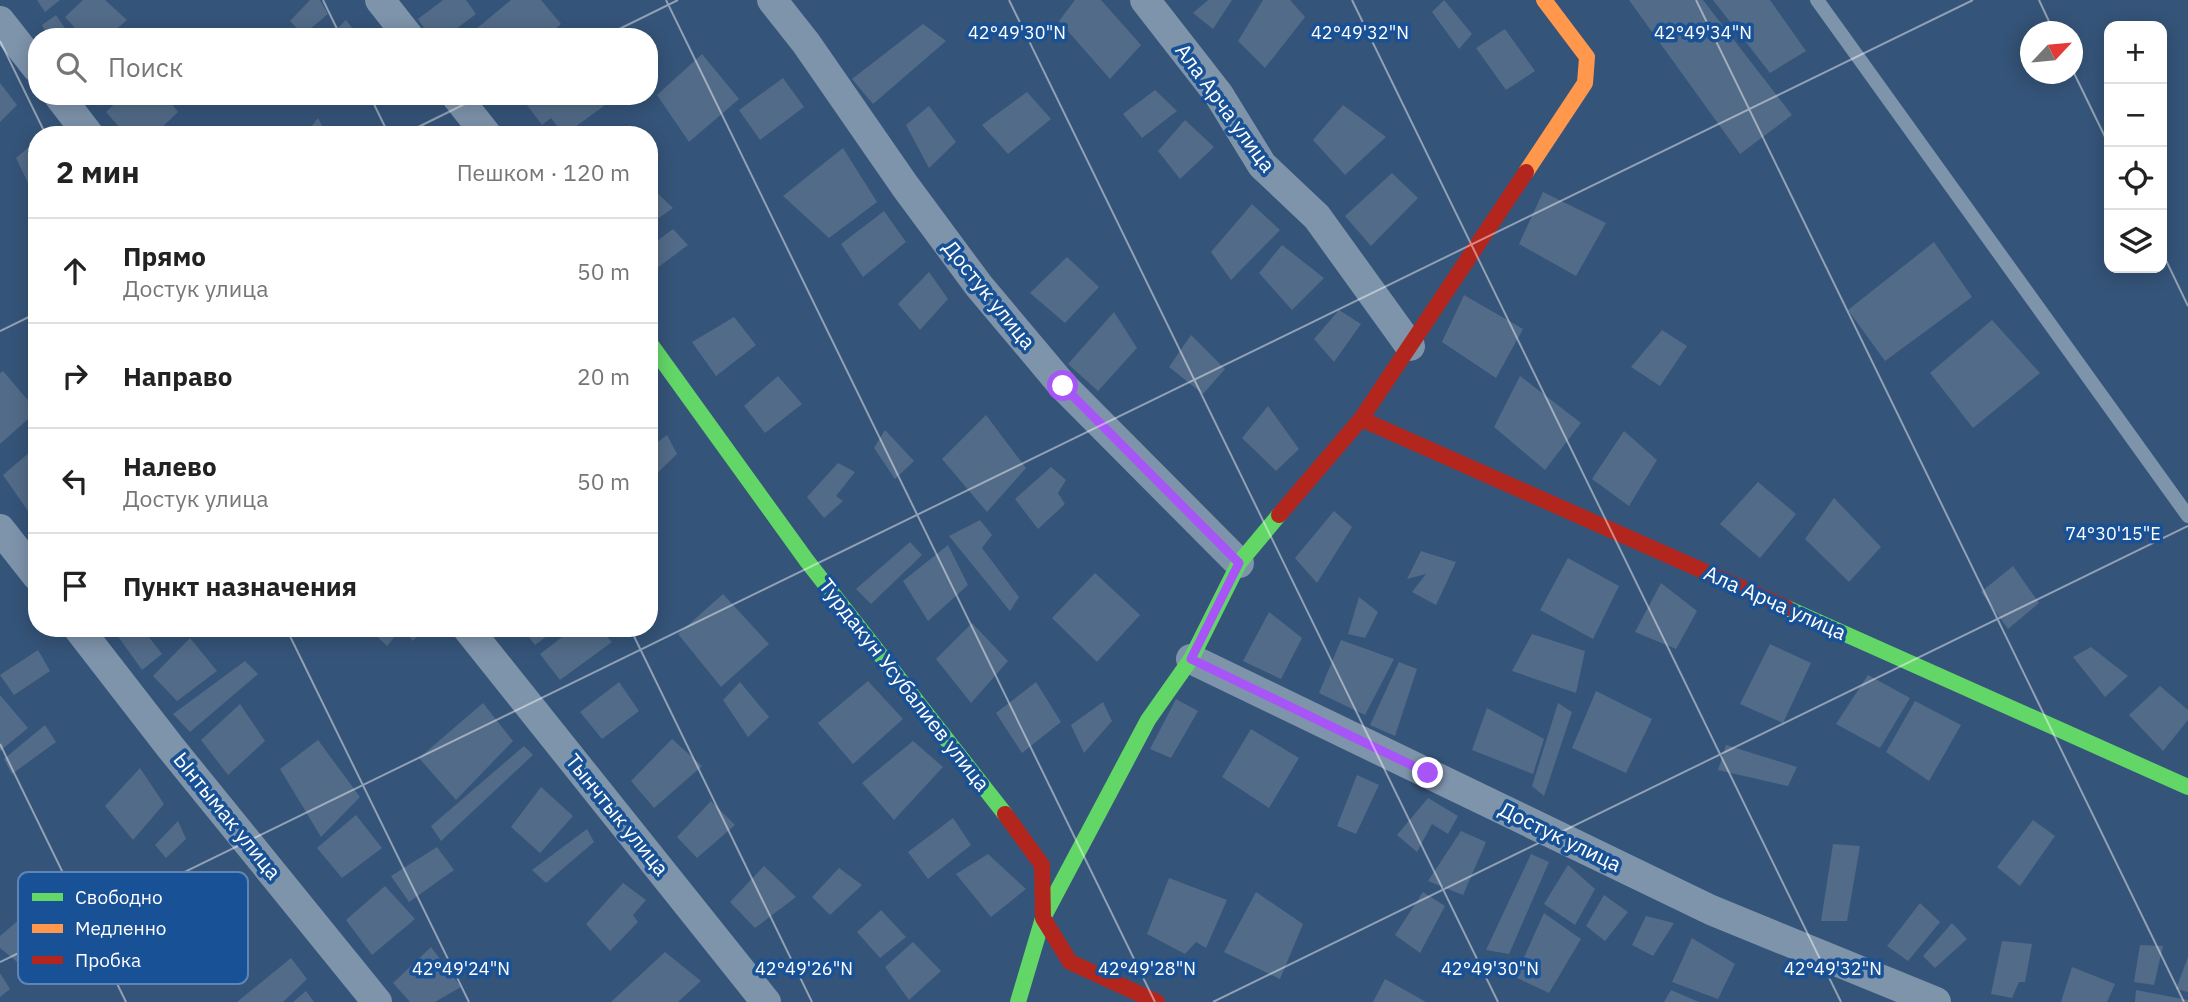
<!DOCTYPE html>
<html lang="ru">
<meta charset="utf-8">
<style>
body{margin:0;font-family:"IBM Plex Sans",sans-serif;background:#f2f2f2;color:#222}
.controls{position:absolute;right:21px;top:21px;display:grid;overflow:hidden;border-radius:14px;box-shadow:0 4px 18px #0003}
.controls button{width:63px;height:63px;display:grid;place-items:center;padding:0;border:0;border-bottom:2px solid #e0e0e0;background:#fff;color:#222;font:35px sans-serif}
.compass{position:absolute;left:2020px;top:21px;width:63px;height:63px;border-radius:50%;background:#fff;box-shadow:0 4px 18px #0003;rotate:64deg}
.stop{position:absolute;width:21px;height:21px;margin:-16px;border:5px solid #a855f7;border-radius:50%;background:#fff}
.stop.end{background:#a855f7;border-color:#fff;box-shadow:0 2px 7px #0008}
.list{margin:0;padding:0;list-style:none}
h2{display:flex;justify-content:space-between;align-items:center;height:91px;margin:0;padding:0 28px;font-size:30px}
h2 small{font-size:23px;font-weight:400;color:#767676}
.list li{display:grid;grid-template-columns:46px 1fr auto;gap:21px;align-items:center;box-sizing:border-box;height:105px;padding:0 28px;border-top:2px solid #e0e0e0}
.list b{display:block;font-size:26px;white-space:nowrap}
.list p{margin:0;font-size:23px;white-space:nowrap;color:#767676}
.list em{font-size:23px;font-style:normal;color:#767676}
.icon{flex:none;width:38px;height:38px;fill:none;stroke:currentColor;stroke-width:2;stroke-linecap:round;stroke-linejoin:round}
.map{position:relative;flex:none;width:2188px;height:1002px;overflow:hidden}
.search{position:absolute;background:#fff;box-shadow:0 4px 18px #0003;left:28px;top:28px;width:630px;height:77px;display:flex;align-items:center;gap:18px;box-sizing:border-box;padding:0 24px;border-radius:28px;color:#767676;font-size:26px}
.panel{position:absolute;background:#fff;box-shadow:0 4px 18px #0003;left:28px;top:126px;width:630px;height:511px;border-radius:28px}
.map>svg:first-child{display:block}
.building{fill:#526b88}
.lines{fill:none;stroke-linecap:round;stroke-linejoin:round}
.lane{stroke:#7e94ab;stroke-width:14}
.street{stroke:#7e94ab;stroke-width:30}
.fast{stroke:#63d668;stroke-width:16}
.slow{stroke:#ff974d;stroke-width:16}
.jam{stroke:#b3261e;stroke-width:16}
.route{stroke:#a855f7;stroke-width:9}
.ticks{fill:none;stroke:#fff;stroke-width:2;stroke-opacity:0.45}
.labels{text-anchor:middle;stroke-width:7;stroke-linejoin:round;paint-order:stroke}
.street-label{font-size:21px;fill:#fff;stroke:#185196}
.key{fill:#185196;stroke:#5d85b6;stroke-width:2}
.key-label{font-size:19px;fill:#fff}
.ticks-label{font-size:18px;text-anchor:middle;fill:#fff;stroke:#185196;stroke-width:7;stroke-linejoin:round;paint-order:stroke}
</style>
<div class="map">
<svg width="2188" height="1002" viewBox="0 0 2188 1002">
<rect width="100%" height="100%" fill="#355479"/>
<g class="building">
<path d="M37,0H60L45,12Z"/>
<path d="M83,0H105L127,20L107,37H83L65,17Z"/>
<path d="M310,0H320L328,14L303,35L290,21Z"/>
<path d="M443,0H466L476,14L445,37H430L418,19Z"/>
<path d="M511,0H541L561,24L546,37H482L476,29Z"/>
<path d="M1075,0H1101L1141,45L1110,79L1059,21Z"/>
<path d="M1208,0H1232L1213,29L1193,13Z"/>
<path d="M1263,0H1290L1305,17L1265,68L1238,41Z"/>
<path d="M1444,0L1472,34L1459,49L1432,12Z"/>
<path d="M1629,0H1703L1792,115L1740,154Z"/>
<path d="M1713,0H1770L1806,51L1770,73Z"/>
<path d="M56,15L71,37H48L42,25Z"/>
<path d="M346,20L359,37H329Z"/>
<path d="M923,24L946,41L873,104L852,79Z"/>
<path d="M1505,29L1535,71L1506,90L1476,48Z"/>
<path d="M702,54L739,99L689,142L657,95Z"/>
<path d="M783,78L804,107L760,140L739,110Z"/>
<path d="M0,83L17,105L0,122Z"/>
<path d="M1155,90L1177,111L1142,138L1123,114Z"/>
<path d="M1027,92L1051,119L1008,154L982,125Z"/>
<path d="M123,96H166L178,112L154,135H126L106,112Z"/>
<path d="M520,96H609L612,100L564,135L551,118L542,125Z"/>
<path d="M1343,105L1386,137L1345,175L1313,140Z"/>
<path d="M929,106L956,142L929,168L906,125Z"/>
<path d="M318,118L327,135H305Z"/>
<path d="M1185,120L1214,147L1180,179L1158,151Z"/>
<path d="M37,140V187L32,191L16,158Z"/>
<path d="M843,148L877,202L829,238L783,196Z"/>
<path d="M1392,173L1418,198L1371,246L1345,216Z"/>
<path d="M649,185L673,208L649,225Z"/>
<path d="M1543,192L1606,223L1576,276L1519,244Z"/>
<path d="M1252,204L1280,230L1231,280L1211,252Z"/>
<path d="M884,211L906,242L863,277L841,244Z"/>
<path d="M673,229L688,245L649,274V247Z"/>
<path d="M1934,242L1972,297L1885,361L1848,310Z"/>
<path d="M1282,245L1324,278L1292,310L1259,273Z"/>
<path d="M1067,257L1099,287L1065,323L1030,293Z"/>
<path d="M929,272L948,299L920,330L898,304Z"/>
<path d="M1464,295L1523,329L1496,378L1442,342Z"/>
<path d="M1339,310L1361,324L1334,362L1314,339Z"/>
<path d="M1114,312L1137,348L1098,391L1068,364Z"/>
<path d="M734,317L756,345L716,376L692,342Z"/>
<path d="M1992,320L2040,373L1973,428L1930,373Z"/>
<path d="M1662,330L1687,346L1660,386L1631,367Z"/>
<path d="M1191,335L1225,369L1203,394L1169,367Z"/>
<path d="M3,371L37,411L0,444V373Z"/>
<path d="M778,376L802,404L765,433L744,406Z"/>
<path d="M1520,376L1581,423L1545,470L1494,427Z"/>
<path d="M1268,406L1299,449L1276,471L1242,438Z"/>
<path d="M986,415L1026,468L987,512L942,459Z"/>
<path d="M885,430L914,461L895,479L874,448Z"/>
<path d="M1624,431L1657,460L1629,506L1592,479Z"/>
<path d="M667,435L677,454L649,481V449Z"/>
<path d="M37,446V505L28,511L3,475Z"/>
<path d="M838,463L855,472L836,496L843,501L824,518L807,497Z"/>
<path d="M1051,467L1066,480L1058,493L1065,504L1038,529L1015,499Z"/>
<path d="M1758,482L1796,514L1760,558L1720,524Z"/>
<path d="M1834,498L1881,547L1849,582L1805,539Z"/>
<path d="M1334,511L1352,527L1317,583L1295,558Z"/>
<path d="M980,520L992,535L982,548L1019,597L1010,611L949,536Z"/>
<path d="M910,542L922,555L871,604L856,589Z"/>
<path d="M948,545L968,585L928,621L903,581Z"/>
<path d="M1421,551L1456,562L1436,605L1412,592L1426,574L1407,579Z"/>
<path d="M1568,558L1619,586L1593,639L1540,610Z"/>
<path d="M2013,566L2039,603L2008,629L1981,592Z"/>
<path d="M1095,573L1140,615L1097,662L1052,618Z"/>
<path d="M1661,583L1697,611L1676,649L1635,632Z"/>
<path d="M723,594L769,644L721,687L678,634Z"/>
<path d="M1359,597L1378,612L1365,638L1348,634Z"/>
<path d="M1269,612L1302,638L1281,679L1243,661Z"/>
<path d="M972,623L1008,661L971,703L936,659Z"/>
<path d="M112,628H142L162,654L142,670Z"/>
<path d="M368,628H425L413,641L402,628L387,646Z"/>
<path d="M522,628H558L535,645Z"/>
<path d="M574,628H598L612,642L560,680L540,654Z"/>
<path d="M1532,634L1585,651L1576,693L1512,671Z"/>
<path d="M190,638L217,671L177,701L153,676Z"/>
<path d="M1341,640L1394,659L1365,715L1319,693Z"/>
<path d="M1770,644L1811,663L1783,723L1740,704Z"/>
<path d="M2091,647L2128,676L2105,697L2073,657Z"/>
<path d="M38,650L50,671L14,695L0,675Z"/>
<path d="M245,661L258,674L190,732L173,714Z"/>
<path d="M1399,662L1417,669L1395,736L1370,725Z"/>
<path d="M1868,675L1910,698L1880,748L1836,724Z"/>
<path d="M868,681L903,719L853,764L818,723Z"/>
<path d="M619,682L639,711L602,739L580,712Z"/>
<path d="M740,682L769,717L748,737L723,700Z"/>
<path d="M1036,682L1061,722L1022,753L996,713Z"/>
<path d="M2160,686L2188,710V720L2163,751L2129,715Z"/>
<path d="M1596,691L1652,719L1626,773L1572,748Z"/>
<path d="M0,695L28,728L0,751Z"/>
<path d="M1176,699L1198,711L1171,758L1150,749Z"/>
<path d="M1915,701L1961,725L1929,781L1886,752Z"/>
<path d="M1103,702L1112,721L1084,753L1071,725Z"/>
<path d="M483,703L513,741L456,800L419,758Z"/>
<path d="M1558,703L1572,712L1544,796L1532,786Z"/>
<path d="M240,704L265,741L228,775L201,740Z"/>
<path d="M1487,708L1544,739L1533,774L1472,750Z"/>
<path d="M45,725L56,742L12,774L4,759Z"/>
<path d="M1251,729L1299,758L1269,808L1222,777Z"/>
<path d="M672,739L702,766L654,808L631,781Z"/>
<path d="M318,740L360,797L321,837L280,769Z"/>
<path d="M913,741L943,767L894,820L862,783Z"/>
<path d="M1726,745L1797,767L1788,786L1718,770Z"/>
<path d="M524,746L533,755L441,841L431,826Z"/>
<path d="M140,768L164,804L133,840L105,806Z"/>
<path d="M1357,775L1379,785L1356,834L1337,826Z"/>
<path d="M541,787L573,816L540,853L511,827Z"/>
<path d="M1428,798L1458,816L1448,834L1432,824L1417,852L1397,835Z"/>
<path d="M711,801L735,825L697,858L677,837Z"/>
<path d="M356,815L382,848L342,878L317,848Z"/>
<path d="M953,818L971,845L928,879L908,852Z"/>
<path d="M2033,820L2055,836L2020,886L1997,867Z"/>
<path d="M178,821L186,839L166,858L155,845Z"/>
<path d="M587,829L594,842L546,883L532,870Z"/>
<path d="M1461,831L1486,842L1463,895L1428,881Z"/>
<path d="M1833,844L1860,846L1847,921H1821Z"/>
<path d="M437,847L454,870L409,902L391,876Z"/>
<path d="M988,854L1026,889L991,917L956,874Z"/>
<path d="M1531,854L1549,862L1509,954L1486,950Z"/>
<path d="M1568,865L1595,889L1575,925L1544,904Z"/>
<path d="M764,866L796,897L755,928L730,902Z"/>
<path d="M839,868L862,885L830,915L812,897Z"/>
<path d="M1169,878L1227,900L1206,948L1196,942L1185,954L1147,934Z"/>
<path d="M623,883L646,900L633,915L638,922L610,951L586,924Z"/>
<path d="M385,886L415,919L372,955L346,920Z"/>
<path d="M1256,892L1303,924L1280,979L1224,952Z"/>
<path d="M1423,892L1445,906L1420,953L1395,935Z"/>
<path d="M1604,895L1628,912L1605,941L1586,926Z"/>
<path d="M1920,903L1940,922L1908,961L1887,946Z"/>
<path d="M35,906L62,932L27,970L0,948V936Z"/>
<path d="M881,910L906,937L880,958L857,932Z"/>
<path d="M1544,913L1581,939L1549,993L1515,977Z"/>
<path d="M1646,916L1674,923L1653,956L1632,945Z"/>
<path d="M1952,923L1967,939L1935,968L1923,956Z"/>
<path d="M1692,938L1735,964L1718,999L1672,982Z"/>
<path d="M2002,941L2032,944L2025,982H2019L2012,998L1991,994Z"/>
<path d="M913,942L941,971L909,1000L885,967Z"/>
<path d="M2140,945L2163,946L2154,985L2134,982Z"/>
<path d="M431,947L461,987L435,1002H410L393,983Z"/>
<path d="M665,952L701,981L678,1002H611Z"/>
<path d="M2188,957V992L2176,989Z"/>
<path d="M291,958L307,979L283,1002H237Z"/>
<path d="M2072,967L2115,984L2107,1002H2061Z"/>
<path d="M0,973L10,989L0,997Z"/>
<path d="M1385,979L1426,1002H1373Z"/>
<path d="M1671,990L1699,1002H1664Z"/>
<path d="M2136,990L2188,1000V1002H2135Z"/>
<path d="M306,991L314,1002H293Z"/>
</g>
<g class="lines">
<path class="lane" d="M1817,0L2188,516"/>
<g class="street">
<path d="M380,0L409,37"/>
<path d="M772,0L806,43L905,186L979,286L1063,386L1239,563"/>
<path d="M1145,0L1219,95L1262,165L1317,217L1410,346"/>
<path d="M0,21L37,68"/>
<path d="M59,96L89,135"/>
<path d="M456,96L487,135"/>
<path d="M0,529L37,576"/>
<path d="M78,628L171,748L377,1002"/>
<path d="M467,628L766,1002"/>
<path d="M1191,659L1711,910L1936,1002"/>
</g>
<g class="fast">
<path d="M649,342L807,561L1005,814"/>
<path d="M1787,608L2188,787"/>
<path d="M1018,1002L1043,918L1148,720L1191,659L1239,563L1279,515"/>
</g>
<path class="slow" d="M1526,172L1585,83L1587,57L1544,0"/>
<g class="jam">
<path d="M1361,419L1787,608"/>
<path d="M1279,515L1361,419L1526,172"/>
<path d="M1005,814L1042,865L1043,918L1070,962L1157,1002"/>
</g>
</g>
<g class="lines">
<path class="route" d="M1063,386L1239,563L1191,659L1428,773"/>
</g>
<path class="ticks" d="M323,0L341,37M666,0L1155,1002M1009,0L1498,1002M1352,0L1841,1002M1696,0L2184,1002M2039,0L2054,32M603,37L678,0M0,41L46,135M2072,69L2109,145M370,96L389,135M402,135L481,96M2162,252L2188,306M0,331L37,313M286,628L469,1002M630,628L812,1002M0,744L126,1002M0,962L1973,0M1213,1002L2188,526"/>
<g class="labels">
<g class="street-label">
<text transform="translate(1225 108) rotate(54)" y="7">Ала Арча улица</text>
<text transform="translate(989 295) rotate(51)" y="7">Достук улица</text>
<text transform="translate(1775 603) rotate(24)" y="7">Ала Арча улица</text>
<text transform="translate(904 685) rotate(52)" y="7">Турдакун Усубалиев улица</text>
<text transform="translate(617 815) rotate(51)" y="7">Тынчтык улица</text>
<text transform="translate(227 816) rotate(51)" y="7">Ынтымак улица</text>
<text transform="translate(1560 837) rotate(26)" y="7">Достук улица</text>
</g>
</g>
<rect x="18" y="872" width="230" height="112" rx="10" class="key"/>
<rect x="32" y="893" width="31" height="8" fill="#63d668"/>
<rect x="32" y="924" width="31" height="9" fill="#ff974d"/>
<rect x="32" y="956" width="31" height="8" fill="#b3261e"/>
<g class="key-label">
<text x="75" y="904">Свободно</text>
<text x="75" y="935">Медленно</text>
<text x="75" y="967">Пробка</text>
</g>
<g class="ticks-label">
<text x="1017" y="39">42°49'30"N</text>
<text x="1360" y="39">42°49'32"N</text>
<text x="1703" y="39">42°49'34"N</text>
<text x="2113" y="540">74°30'15"E</text>
<text x="461" y="975">42°49'24"N</text>
<text x="804" y="975">42°49'26"N</text>
<text x="1147" y="975">42°49'28"N</text>
<text x="1490" y="975">42°49'30"N</text>
<text x="1833" y="975">42°49'32"N</text>
</g>
</svg>
<div class="controls">
<button>+</button>
<button>−</button>
<button><svg class="icon" aria-label="locate" viewBox="0 0 24 24"><circle cx="12" cy="12" r="6"/><path d="M12 2v4M12 18v4M2 12h4M18 12h4"/></svg></button>
<button><svg class="icon" aria-label="layers" viewBox="0 0 24 24"><path d="M12 4l9 5-9 5-9-5zM3 14l9 5 9-5"/></svg></button>
</div>
<svg class="compass" viewBox="-18 -18 36 36"><path d="M0-13l5 13h-10z" fill="#e53935"/><path d="M0 13l5-13h-10z" fill="#767676"/></svg>
<div class="stop" style="left:1063px;top:386px"></div>
<div class="stop end" style="left:1428px;top:773px"></div>
<div class="search"><svg class="icon" aria-label="search" viewBox="0 0 24 24"><circle cx="10" cy="10" r="6"/><path d="M15 15l6 6"/></svg>Поиск</div>
<section class="panel">
<h2>2 мин<small>Пешком · 120 m</small></h2>
<ul class="list">
<li><svg class="icon" aria-label="ahead" viewBox="0 0 24 24"><path d="M12 20V5M6 11l6-6 6 6"/></svg><div><b>Прямо</b><p>Достук улица</p></div><em>50 m</em></li>
<li><svg class="icon" aria-label="right" viewBox="0 0 24 24"><path d="M7 20v-9h11M14 6l5 5-5 5"/></svg><div><b>Направо</b></div><em>20 m</em></li>
<li><svg class="icon" aria-label="left" viewBox="0 0 24 24"><path d="M17 20v-9H6M10 6l-5 5 5 5"/></svg><div><b>Налево</b><p>Достук улица</p></div><em>50 m</em></li>
<li><svg class="icon" aria-label="arrive" viewBox="0 0 24 24"><path d="M6 21V4h12l-3 4 3 4H6"/></svg><div><b>Пункт назначения</b></div></li>
</ul>
</section>
</div>
